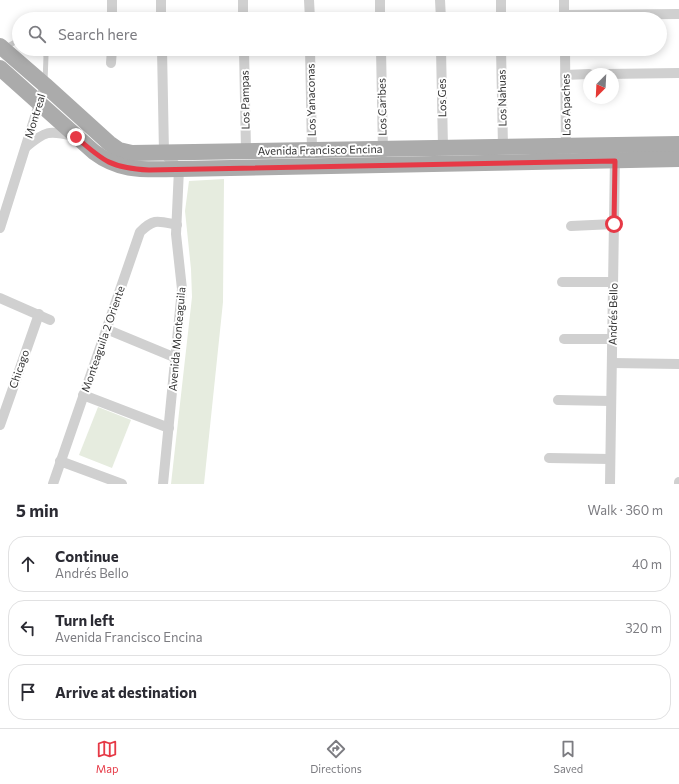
<!DOCTYPE html>
<meta charset="utf-8">
<style>
body{margin:0;font-family:Commissioner,sans-serif;background:#f2f2f3;color:#2b2b33}
.compass{position:absolute;left:583px;top:68px;width:36px;height:36px;border-radius:50%;background:#fff;box-shadow:0 2px 10px #0003;rotate:204deg}
.stop{position:absolute;width:12px;height:12px;margin:-9px;border:3px solid #e63946;border-radius:50%;background:#fff}
.stop.end{background:#e63946;border-color:#fff;box-shadow:0 1px 4px #0008}
.list{margin:0;padding:0;list-style:none}
h2{display:flex;justify-content:space-between;align-items:center;height:52px;margin:0;padding:0 16px;font-size:17px}
h2 small{font-size:13px;font-weight:400;color:#7c7c81}
.list li{display:grid;grid-template-columns:26px 1fr auto;gap:12px;align-items:center;box-sizing:border-box;height:56px;margin:0 8px 8px;padding:0 8px;border:1px solid #e1e1e2;border-radius:16px}
.list b{display:block;font-size:15px;white-space:nowrap}
.list p{margin:0;font-size:13px;white-space:nowrap;color:#7c7c81}
.list em{font-size:13px;font-style:normal;color:#7c7c81}
.icon{flex:none;width:22px;height:22px;fill:none;stroke:currentColor;stroke-width:2;stroke-linecap:round;stroke-linejoin:round}
.map{position:relative;flex:none;width:679px;height:484px;overflow:hidden}
.search{position:absolute;background:#fff;box-shadow:0 2px 10px #0003;left:12px;right:12px;top:12px;height:44px;display:flex;align-items:center;gap:10px;box-sizing:border-box;padding:0 14px;border-radius:22px;color:#7c7c81;font-size:15px}
.sheet{height:244px;background:#fff}
nav{display:flex;justify-content:space-around;align-items:center;box-sizing:border-box;height:56px;border-top:1px solid #e1e1e2;background:#fff;font-size:11px;color:#7c7c81}
nav a{display:grid;justify-items:center;gap:2px}
nav .on{color:#e63946}
.map>svg:first-child{display:block}
.green{fill:#e6ecdf}
.lines{fill:none;stroke-linecap:round;stroke-linejoin:round}
.service{stroke:#d0d0d0;stroke-width:5}
.minor{stroke:#d0d0d0;stroke-width:10}
.primary{stroke:#ababab;stroke-width:16}
.route{stroke:#e63946;stroke-width:5}
.labels{text-anchor:middle;stroke-width:4;stroke-linejoin:round;paint-order:stroke}
.street-label{font-size:11px;fill:#333;stroke:#fff}
</style>
<div class="map">
<svg width="679" height="484" viewBox="0 0 679 484">
<rect width="100%" height="100%" fill="#fff"/>
<g class="green">
<path d="M224,179L223,302L204,484H171L192,297L191,269L185,211L189,181Z"/>
<path d="M98,407L131,420L112,468L79,455Z"/>
</g>
<g class="lines">
<g class="service">
<path d="M6,47L19,40"/>
<path d="M42,49L46,56L45,82"/>
</g>
<g class="minor">
<path d="M161,0V19"/>
<path d="M243,0V19"/>
<path d="M309,0L310,19"/>
<path d="M380,0V19"/>
<path d="M440,0L441,19"/>
<path d="M501,0V19"/>
<path d="M564,0V19"/>
<path d="M564,15L679,14"/>
<path d="M112,19V0"/>
<path d="M162,49L164,153L179,169L176,234L182,289L163,484"/>
<path d="M244,49L246,151"/>
<path d="M310,49L312,150"/>
<path d="M381,49L383,153"/>
<path d="M441,49L443,148"/>
<path d="M501,49L503,147"/>
<path d="M565,49L566,152"/>
<path d="M111,63L112,49"/>
<path d="M606,74L679,73"/>
<path d="M565,75L589,74"/>
<path d="M26,147C45,131 49,130 73,136"/>
<path d="M571,226L614,224"/>
<path d="M0,228L45,85"/>
<path d="M562,282H613"/>
<path d="M0,298L50,320"/>
<path d="M106,329L176,358"/>
<path d="M564,339H612"/>
<path d="M612,363L679,364"/>
<path d="M83,395L169,428"/>
<path d="M558,400L611,401"/>
<path d="M0,425L39,314"/>
<path d="M549,458L610,459"/>
<path d="M60,461L122,484"/>
<path d="M53,484L140,232C154,218 158,221 177,225"/>
<path d="M610,484L615,155"/>
<path d="M679,484V482"/>
</g>
<g class="primary">
<path d="M0,46L45,85L109,143L119,150L132,153L679,144"/>
<path d="M0,68L94,152C122,173 146,169 179,169L679,159"/>
</g>
</g>
<g class="lines">
<path class="route" d="M76,137C104,162 112,168 149,170L615,161L614,224"/>
</g>
<g class="labels">
<g class="street-label">
<text transform="translate(442 98) rotate(-91)" y="4">Los Ges</text>
<text transform="translate(502 98) rotate(-91)" y="4">Los Nahuas</text>
<text transform="translate(245 100) rotate(-91)" y="4">Los Pampas</text>
<text transform="translate(311 100) rotate(-91)" y="4">Los Yanaconas</text>
<text transform="translate(566 105) rotate(-91)" y="4">Los Apaches</text>
<text transform="translate(382 107) rotate(-91)" y="4">Los Caribes</text>
<text transform="translate(35 116) rotate(-73)" y="4">Montreal</text>
<text transform="translate(320 150) rotate(-1)" y="4">Avenida Francisco Encina</text>
<text transform="translate(613 314) rotate(-89)" y="4">Andrés Bello</text>
<text transform="translate(103 339) rotate(-71)" y="4">Monteaguila 2 Oriente</text>
<text transform="translate(177 339) rotate(-85)" y="4">Avenida Monteaguila</text>
<text transform="translate(19 369) rotate(-71)" y="4">Chicago</text>
</g>
</g>
</svg>
<svg class="compass" viewBox="-18 -18 36 36"><path d="M0-13l5 13h-10z" fill="#e53935"/><path d="M0 13l5-13h-10z" fill="#7c7c81"/></svg>
<div class="stop" style="left:614px;top:224px"></div>
<div class="stop end" style="left:76px;top:137px"></div>
<div class="search"><svg class="icon" aria-label="search" viewBox="0 0 24 24"><circle cx="10" cy="10" r="6"/><path d="M15 15l6 6"/></svg>Search here</div>
</div>
<section class="sheet">
<h2>5 min<small>Walk · 360 m</small></h2>
<ul class="list">
<li><svg class="icon" aria-label="ahead" viewBox="0 0 24 24"><path d="M12 20V5M6 11l6-6 6 6"/></svg><div><b>Continue</b><p>Andrés Bello</p></div><em>40 m</em></li>
<li><svg class="icon" aria-label="left" viewBox="0 0 24 24"><path d="M17 20v-9H6M10 6l-5 5 5 5"/></svg><div><b>Turn left</b><p>Avenida Francisco Encina</p></div><em>320 m</em></li>
<li><svg class="icon" aria-label="arrive" viewBox="0 0 24 24"><path d="M6 21V4h12l-3 4 3 4H6"/></svg><div><b>Arrive at destination</b></div></li>
</ul>
</section>
<nav>
<a class="on"><svg class="icon" aria-label="map" viewBox="0 0 24 24"><path d="M3 6l6-2 6 2 6-2v14l-6 2-6-2-6 2zM9 4v14M15 6v14"/></svg>Map</a>
<a><svg class="icon" aria-label="directions" viewBox="0 0 24 24"><path d="M12 3l9 9-9 9-9-9zM9 14v-3h6M13 9l2 2-2 2"/></svg>Directions</a>
<a><svg class="icon" aria-label="saved" viewBox="0 0 24 24"><path d="M7 4h10v16l-5-4-5 4z"/></svg>Saved</a>
</nav>
